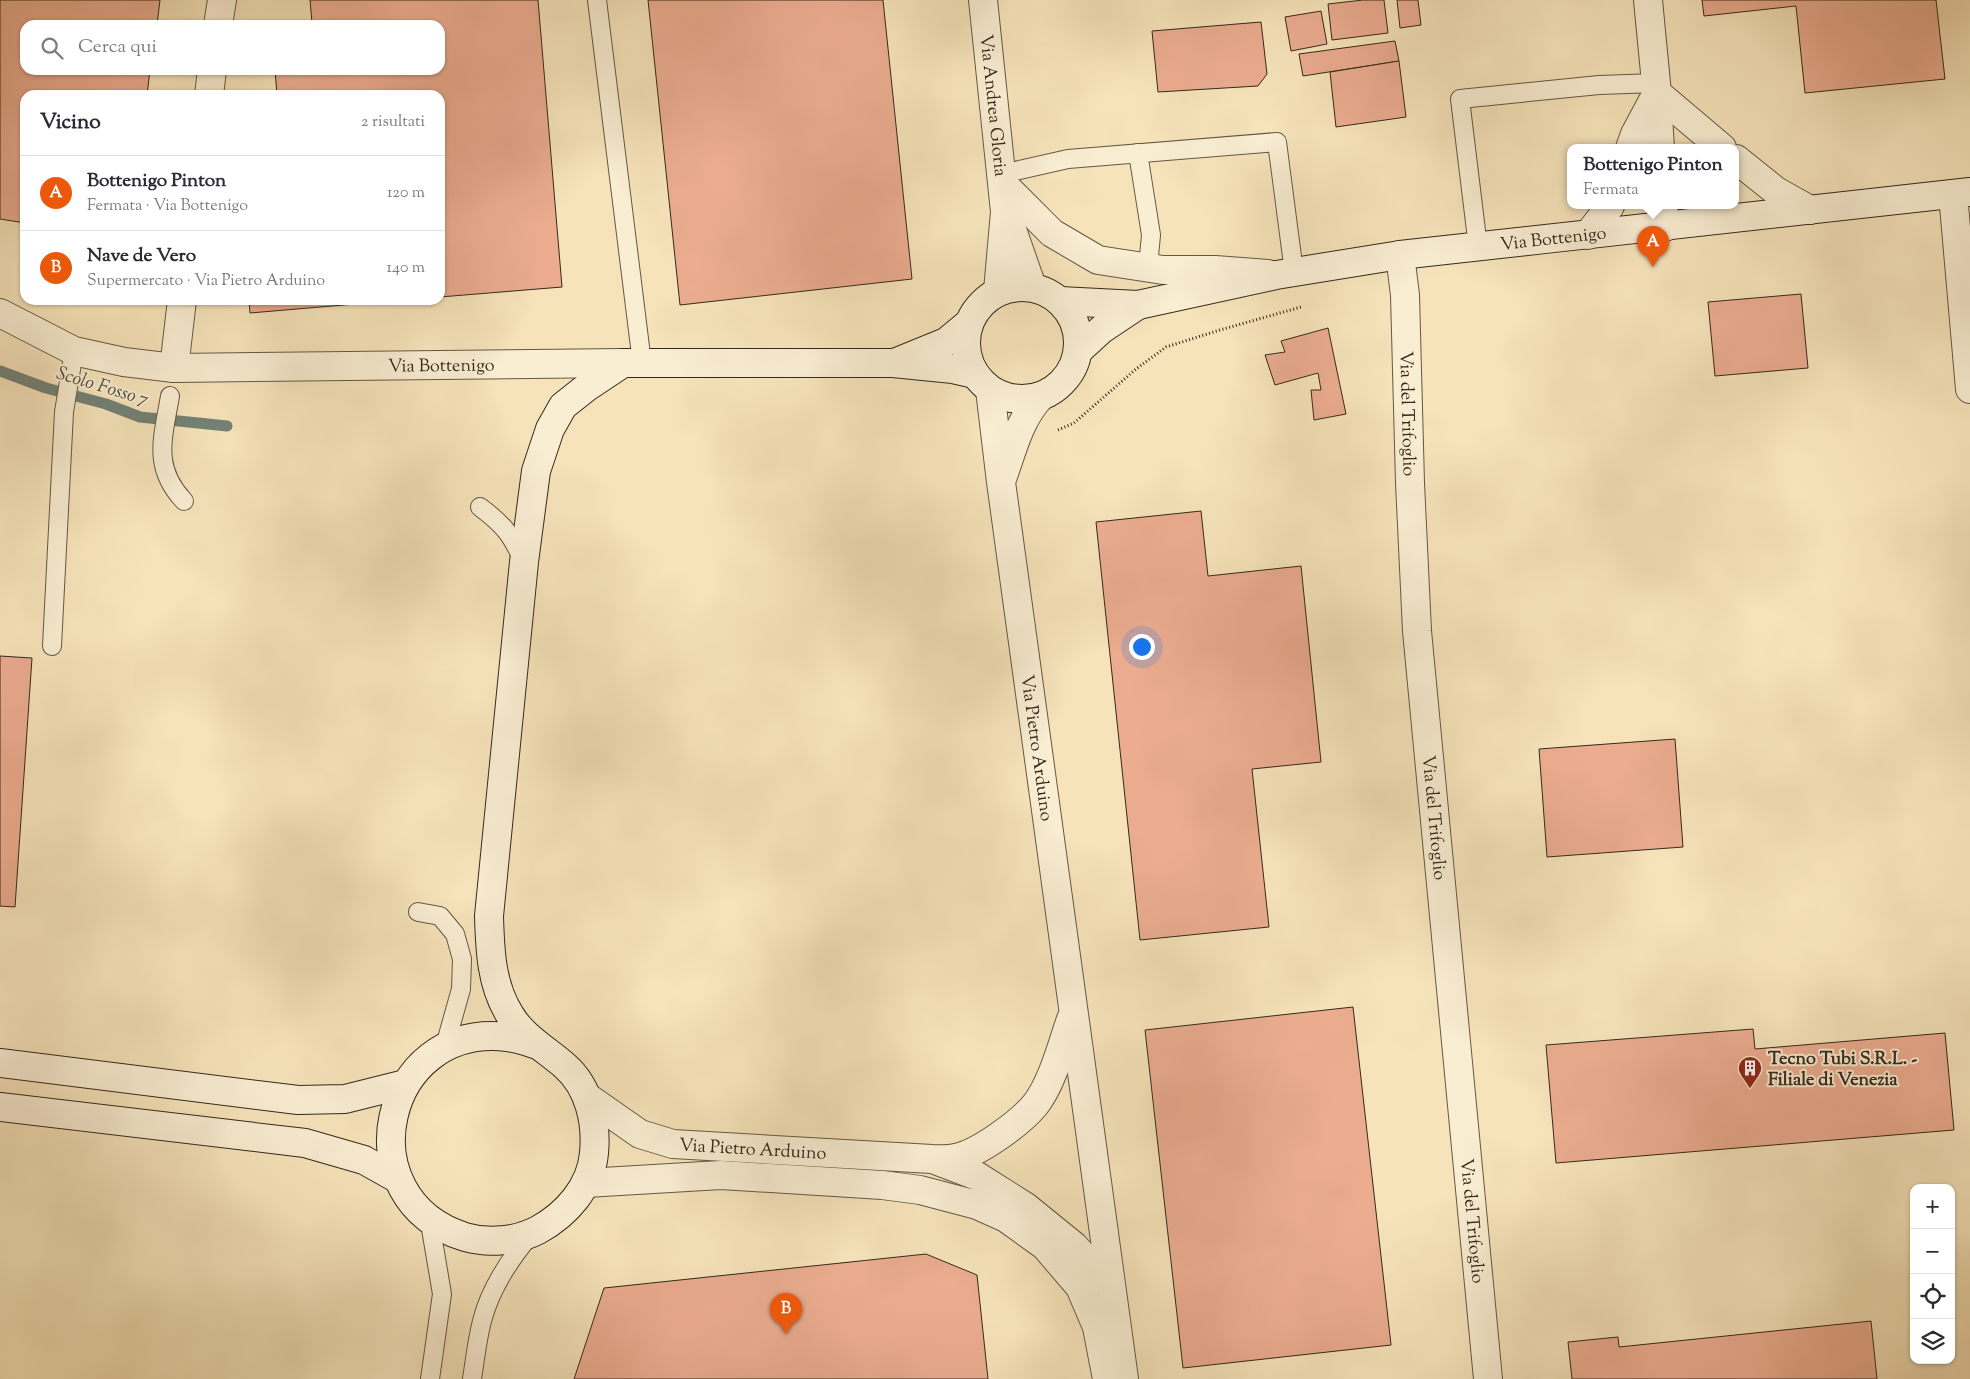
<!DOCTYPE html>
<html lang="it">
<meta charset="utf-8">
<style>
body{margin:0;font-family:"Sorts Mill Goudy",serif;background:#f7f7f7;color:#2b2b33}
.controls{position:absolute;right:15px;bottom:15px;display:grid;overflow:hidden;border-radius:10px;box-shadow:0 1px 4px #0004}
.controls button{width:45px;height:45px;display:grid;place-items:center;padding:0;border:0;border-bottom:1px solid #e1e1e2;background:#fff;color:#2b2b33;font:25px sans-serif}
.you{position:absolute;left:1141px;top:646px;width:18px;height:18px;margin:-12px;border:4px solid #fff;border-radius:50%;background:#1a73e8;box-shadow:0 0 0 8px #1a73e833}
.badge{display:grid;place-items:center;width:32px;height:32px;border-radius:50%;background:#ea580c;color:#fff;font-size:16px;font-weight:700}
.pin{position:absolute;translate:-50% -41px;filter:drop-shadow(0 1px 2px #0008)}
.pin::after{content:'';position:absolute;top:26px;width:18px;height:15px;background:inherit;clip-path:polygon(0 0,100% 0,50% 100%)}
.popup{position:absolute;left:1567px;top:144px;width:172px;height:65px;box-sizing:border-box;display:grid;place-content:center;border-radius:10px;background:#fff;filter:drop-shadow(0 1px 4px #0005);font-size:16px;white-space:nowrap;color:#7c7c81}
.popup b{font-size:19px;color:#2b2b33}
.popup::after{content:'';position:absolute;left:50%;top:100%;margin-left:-10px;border:10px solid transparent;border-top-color:#fff}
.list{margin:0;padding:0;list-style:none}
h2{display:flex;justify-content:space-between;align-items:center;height:65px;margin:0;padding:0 20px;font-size:21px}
h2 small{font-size:16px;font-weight:400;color:#7c7c81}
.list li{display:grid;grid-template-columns:32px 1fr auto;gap:15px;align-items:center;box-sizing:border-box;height:75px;padding:0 20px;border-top:1px solid #e1e1e2}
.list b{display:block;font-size:19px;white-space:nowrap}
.list p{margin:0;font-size:16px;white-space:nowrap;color:#7c7c81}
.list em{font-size:16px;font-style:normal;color:#7c7c81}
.icon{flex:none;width:28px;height:28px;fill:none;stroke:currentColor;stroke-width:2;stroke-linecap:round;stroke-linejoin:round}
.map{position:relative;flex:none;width:1970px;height:1379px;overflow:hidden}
.search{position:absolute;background:#fff;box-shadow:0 1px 4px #0004;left:20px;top:20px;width:425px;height:55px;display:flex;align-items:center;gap:12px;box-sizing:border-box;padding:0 18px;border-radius:15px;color:#7c7c81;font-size:19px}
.panel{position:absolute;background:#fff;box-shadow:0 1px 4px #0004;left:20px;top:90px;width:425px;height:215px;border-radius:15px}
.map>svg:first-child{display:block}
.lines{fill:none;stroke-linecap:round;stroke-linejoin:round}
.stream{stroke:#738276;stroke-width:11}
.building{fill:#ebac90;stroke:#35291c}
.lane-casing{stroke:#655844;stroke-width:20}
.street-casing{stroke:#655844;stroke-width:30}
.secondary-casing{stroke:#35291c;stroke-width:30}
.path{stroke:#35291c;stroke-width:3;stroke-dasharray:1 2.5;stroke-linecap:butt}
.lane{stroke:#f9edd2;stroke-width:18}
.street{stroke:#f9edd2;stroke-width:28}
.secondary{stroke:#f9edd2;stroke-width:28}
.labels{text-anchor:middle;stroke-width:4;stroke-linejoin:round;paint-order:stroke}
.street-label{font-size:18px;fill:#35291c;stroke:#f9edd2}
.poi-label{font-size:18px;font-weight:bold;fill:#35291c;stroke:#f9edd2;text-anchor:start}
.water-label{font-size:19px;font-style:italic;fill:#4f4e42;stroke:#f9edd2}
</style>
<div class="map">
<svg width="1970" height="1379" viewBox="0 0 1970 1379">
<rect width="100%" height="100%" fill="#f6e3ba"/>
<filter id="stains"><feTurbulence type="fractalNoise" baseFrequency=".004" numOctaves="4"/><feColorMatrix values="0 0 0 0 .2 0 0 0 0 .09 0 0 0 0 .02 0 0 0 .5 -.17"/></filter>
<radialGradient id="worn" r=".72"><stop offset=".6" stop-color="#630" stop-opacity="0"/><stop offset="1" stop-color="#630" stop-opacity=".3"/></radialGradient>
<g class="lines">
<path class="stream" d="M0,371L46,388L106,404L140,417L227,426"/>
</g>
<g class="building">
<path d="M0,0H160L157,25H25V70H150L147,95H25V223L0,219Z"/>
<path d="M310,0H538L562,287L440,297V95H277L275,70H440V25H295L312,23Z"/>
<path d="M648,0H883L912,279L680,305Z"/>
<path d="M1363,0H1384L1388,33L1332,40L1328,4Z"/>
<path d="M1397,0H1418L1421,25L1400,28Z"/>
<path d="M1702,0H1936L1945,79L1805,93L1796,6L1704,16Z"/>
<path d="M1321,11L1327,44L1291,51L1285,17Z"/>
<path d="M1261,22L1267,74L1258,86L1158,92L1152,31Z"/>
<path d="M1395,41L1399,61L1303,76L1299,54Z"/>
<path d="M1399,61L1406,117L1336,127L1330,72Z"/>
<path d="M1801,294L1808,368L1715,376L1708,302Z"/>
<path d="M249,300H402L250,313Z"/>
<path d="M1328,328L1346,414L1314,420L1311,390H1321L1318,373L1275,385L1265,355L1285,352L1281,341Z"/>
<path d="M1201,511L1208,576L1301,566L1321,762L1252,769L1269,927L1140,940L1096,522Z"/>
<path d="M0,656L32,658L15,907L0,906Z"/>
<path d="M1675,739L1683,847L1547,857L1539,749Z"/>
<path d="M1353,1007L1391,1345L1183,1368L1145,1030Z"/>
<path d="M1753,1029L1755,1049L1945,1033L1954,1130L1556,1163L1546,1045Z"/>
<path d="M926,1254L977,1275L988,1379H574L604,1288Z"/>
<path d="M1871,1321L1877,1379H1572L1568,1342L1618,1337L1619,1347Z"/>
</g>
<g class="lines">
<g class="lane-casing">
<g id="lane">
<path d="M597,0L642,363"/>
<path d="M1138,153L1151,235L1148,267"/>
<path d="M1002,174L1068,159L1277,142L1294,272"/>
<path d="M1478,247L1460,99L1599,85L1656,83"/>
<path d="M170,396C163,438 152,467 184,501"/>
<path d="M480,507C504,525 511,534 524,562"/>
<path d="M52,646L64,412L74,351"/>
<path d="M418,912L440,916L455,934L462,959L461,989L445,1046"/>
<path d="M427,1218L431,1229L442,1294L430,1379"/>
<path d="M472,1379C475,1360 477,1340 482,1321C490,1289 510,1259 531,1234"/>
</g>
</g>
<g class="street-casing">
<g id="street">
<path id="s1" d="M983,0L1005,212L998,291"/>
<path d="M1648,0L1656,83L1660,148"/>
<path d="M218,25L222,0"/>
<path d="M1657,93L1722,148"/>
<path d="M209,95L212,70"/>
<path d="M1630,148L1635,134L1657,93"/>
<path d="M1736,159L1776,191L1810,210"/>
<path d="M1003,184L1052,233L1098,260L1163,270H1215L1268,274"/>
<path d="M1953,194L1970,389"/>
<path d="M1663,206L1665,227"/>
<path d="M1008,218L1032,287"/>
<path d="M1588,235L1610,206"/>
<path id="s2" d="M1400,255L1405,295L1410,483L1417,631L1488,1379"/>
<path id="s3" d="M0,313L74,351L124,362L174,368L623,363"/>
<path d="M174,368L182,300"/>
<path id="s4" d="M990,390L1001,482L1124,1379"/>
<path d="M1003,476C1013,448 1020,418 1041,396"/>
<path id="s5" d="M587,1097L640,1134L673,1144L932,1159C939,1159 948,1160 955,1158C978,1154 1020,1123 1035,1105C1052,1084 1062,1045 1071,1019"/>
<path d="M935,1160L977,1176L1026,1207L1074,1246L1111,1287"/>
<path d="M586,1183L721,1175L882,1185L920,1190L977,1205L1006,1218L1045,1246L1080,1287L1097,1327L1106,1374"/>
</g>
</g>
<g class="secondary-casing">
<g id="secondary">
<circle cx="1022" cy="343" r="56"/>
<path id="s6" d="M1060,301L1138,305L1276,275L1400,255L1970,192"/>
<path d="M1078,351L1102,329L1138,305"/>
<path d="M897,362L946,342L969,323"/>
<path d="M538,1045C528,1042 517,1038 507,1037C382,1022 343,1199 465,1237C489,1244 517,1241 538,1230C567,1214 591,1187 594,1153C597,1122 589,1087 565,1066C547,1050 523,1037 510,1015C491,985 490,950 489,916L524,562L536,471L550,429L563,406L587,387L623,363H893L953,369L975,374"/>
<path d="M0,1063L298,1100L345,1099L405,1084"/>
<path d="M0,1107L305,1143L364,1160L398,1179"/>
</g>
</g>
<path class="path" d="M1058,430L1074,423L1136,369L1166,347L1220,330L1301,307"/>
<use href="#lane" class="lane"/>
<use href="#street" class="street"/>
<use href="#secondary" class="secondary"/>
</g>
<defs>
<g id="building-pin" transform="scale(1.25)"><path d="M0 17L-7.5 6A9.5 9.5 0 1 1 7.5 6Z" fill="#8f2418" stroke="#f9edd2"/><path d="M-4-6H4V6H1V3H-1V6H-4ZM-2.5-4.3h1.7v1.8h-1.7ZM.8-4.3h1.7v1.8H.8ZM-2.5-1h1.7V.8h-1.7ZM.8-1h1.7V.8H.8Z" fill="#fff"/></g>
</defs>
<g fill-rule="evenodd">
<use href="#building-pin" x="1750" y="1068"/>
</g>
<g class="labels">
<g class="street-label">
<text dy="6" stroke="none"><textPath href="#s1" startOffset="106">Via Andrea Gloria</textPath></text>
<text dy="6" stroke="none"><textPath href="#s6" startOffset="499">Via Bottenigo</textPath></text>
<text dy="6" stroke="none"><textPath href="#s3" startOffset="452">Via Bottenigo</textPath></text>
<text dy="6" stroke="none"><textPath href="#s2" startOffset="159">Via del Trifoglio</textPath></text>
<text dy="6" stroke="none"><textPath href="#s4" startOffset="361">Via Pietro Arduino</textPath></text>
<text dy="6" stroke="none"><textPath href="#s2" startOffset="564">Via del Trifoglio</textPath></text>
<text dy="6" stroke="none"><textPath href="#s5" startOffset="179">Via Pietro Arduino</textPath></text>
<text dy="6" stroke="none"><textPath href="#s2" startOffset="969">Via del Trifoglio</textPath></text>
</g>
<g class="poi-label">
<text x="1768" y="1064">Tecno Tubi S.R.L. -<tspan x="1768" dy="21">Filiale di Venezia</tspan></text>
</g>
<g class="water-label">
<text transform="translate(103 385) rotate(17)" y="7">Scolo Fosso 7</text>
</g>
</g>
<rect width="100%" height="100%" filter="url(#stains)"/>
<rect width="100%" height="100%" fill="url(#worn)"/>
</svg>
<div class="controls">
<button>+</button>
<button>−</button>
<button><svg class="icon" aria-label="locate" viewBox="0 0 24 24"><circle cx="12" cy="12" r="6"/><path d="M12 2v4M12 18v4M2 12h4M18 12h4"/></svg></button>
<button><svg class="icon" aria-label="layers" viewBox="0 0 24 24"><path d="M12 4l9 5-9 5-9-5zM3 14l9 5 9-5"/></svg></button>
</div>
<div class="you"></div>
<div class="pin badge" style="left:1653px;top:267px">A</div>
<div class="popup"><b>Bottenigo Pinton</b>Fermata</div>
<div class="pin badge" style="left:786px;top:1334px">B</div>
<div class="search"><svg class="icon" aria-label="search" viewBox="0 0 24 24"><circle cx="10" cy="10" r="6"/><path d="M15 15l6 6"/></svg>Cerca qui</div>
<section class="panel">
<h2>Vicino<small>2 risultati</small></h2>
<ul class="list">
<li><span class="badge">A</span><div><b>Bottenigo Pinton</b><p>Fermata · Via Bottenigo</p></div><em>120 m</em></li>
<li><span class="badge">B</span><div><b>Nave de Vero</b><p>Supermercato · Via Pietro Arduino</p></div><em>140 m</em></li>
</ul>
</section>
</div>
